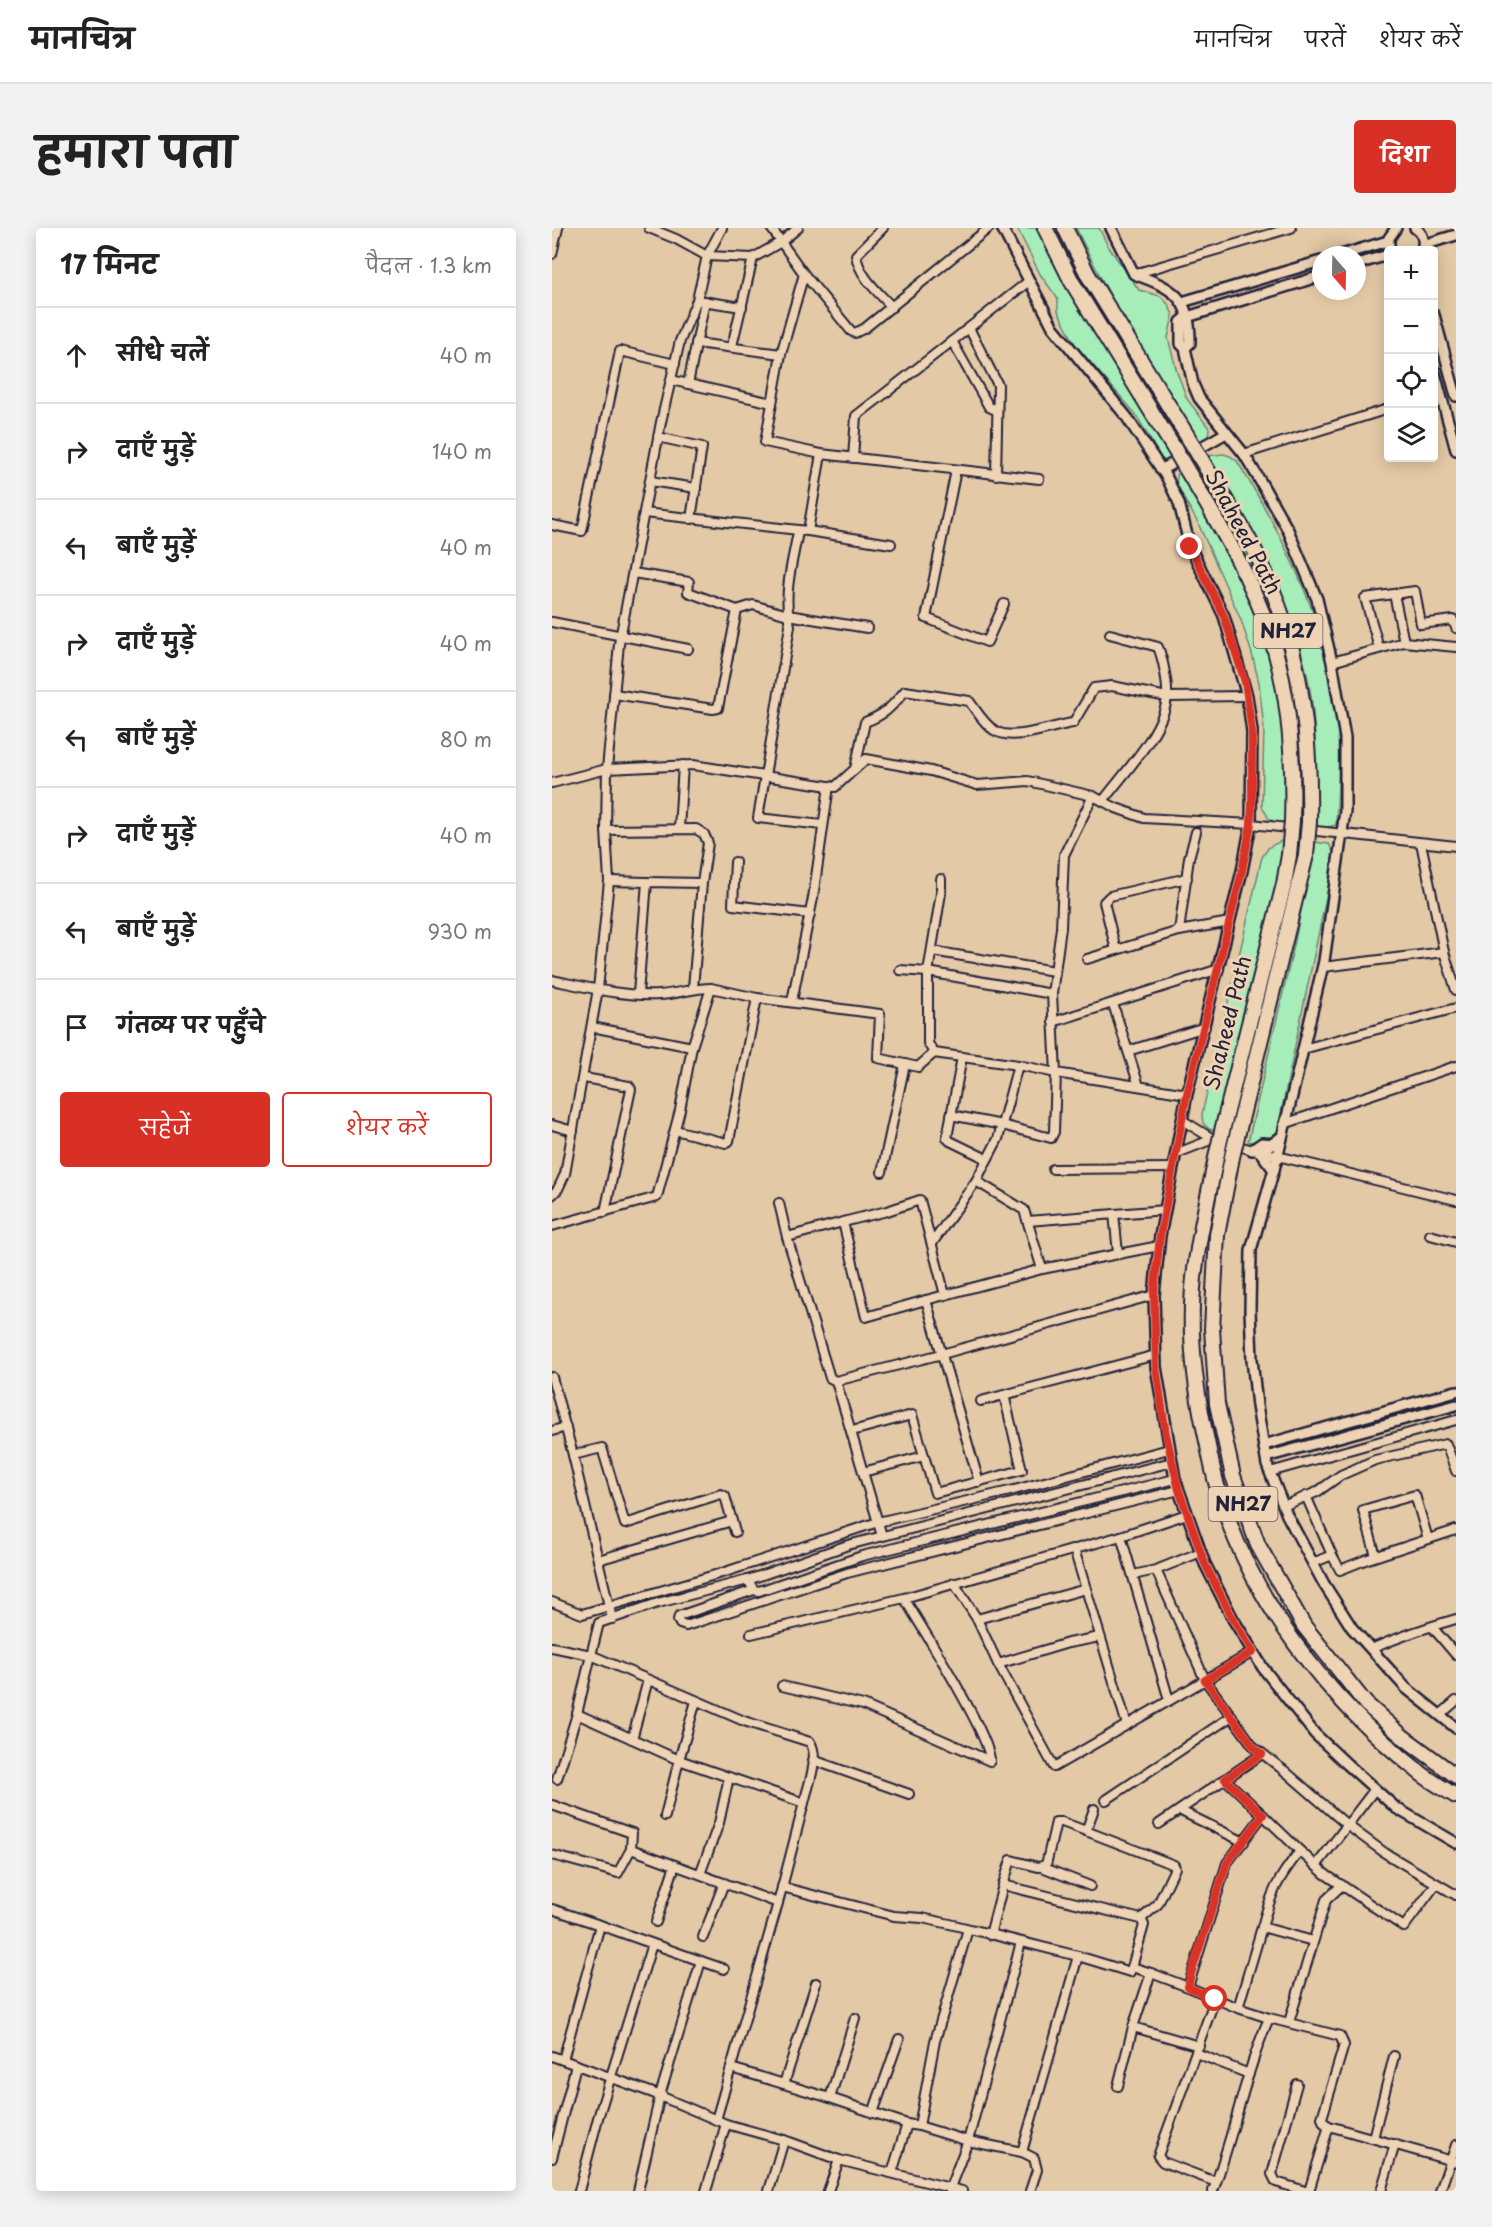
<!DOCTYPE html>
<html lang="hi">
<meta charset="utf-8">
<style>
body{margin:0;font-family:"Playpen Sans","Playpen Sans Deva",sans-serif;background:#f2f2f2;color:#222}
.controls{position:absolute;right:18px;top:18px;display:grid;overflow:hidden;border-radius:6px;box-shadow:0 3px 15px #0003}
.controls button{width:54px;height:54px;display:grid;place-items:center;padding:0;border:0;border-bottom:2px solid #e0e0e0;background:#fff;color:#222;font:30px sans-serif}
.compass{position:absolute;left:760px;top:18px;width:54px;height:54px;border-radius:50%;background:#fff;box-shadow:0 3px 15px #0003;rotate:160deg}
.stop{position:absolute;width:18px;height:18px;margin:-14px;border:4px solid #d93025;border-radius:50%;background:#fff}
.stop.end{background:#d93025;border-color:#fff;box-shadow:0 2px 6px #0008}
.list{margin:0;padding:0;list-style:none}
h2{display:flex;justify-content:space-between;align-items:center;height:78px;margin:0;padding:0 24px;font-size:26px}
h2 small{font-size:20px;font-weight:400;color:#767676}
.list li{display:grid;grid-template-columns:39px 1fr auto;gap:18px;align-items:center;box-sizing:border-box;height:96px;padding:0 24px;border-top:2px solid #e0e0e0}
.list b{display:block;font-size:22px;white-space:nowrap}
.list em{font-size:20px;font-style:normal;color:#767676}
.actions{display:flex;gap:12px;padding:18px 24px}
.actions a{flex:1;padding:14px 0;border:2px solid #d93025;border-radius:6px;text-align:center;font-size:21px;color:#d93025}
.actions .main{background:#d93025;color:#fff}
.icon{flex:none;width:33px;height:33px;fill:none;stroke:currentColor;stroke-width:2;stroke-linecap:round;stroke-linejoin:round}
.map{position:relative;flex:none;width:904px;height:1963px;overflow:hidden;border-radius:6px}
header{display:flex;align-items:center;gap:36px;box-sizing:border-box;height:84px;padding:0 30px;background:#fff;border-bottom:2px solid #e0e0e0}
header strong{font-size:28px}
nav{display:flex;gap:33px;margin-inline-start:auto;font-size:21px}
.intro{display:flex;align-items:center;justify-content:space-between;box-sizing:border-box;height:144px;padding:0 36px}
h1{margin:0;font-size:42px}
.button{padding:15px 27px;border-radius:6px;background:#d93025;color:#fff;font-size:21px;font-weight:700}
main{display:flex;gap:36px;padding:0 36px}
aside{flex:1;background:#fff;border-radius:6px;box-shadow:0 3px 15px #0003}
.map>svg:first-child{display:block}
.grass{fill:#a7edb9;stroke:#64887a;stroke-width:1.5}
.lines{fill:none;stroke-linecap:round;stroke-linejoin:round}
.minor-casing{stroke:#22223b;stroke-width:12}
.tertiary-casing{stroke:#22223b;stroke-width:14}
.trunk-casing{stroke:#22223b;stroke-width:18}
.minor{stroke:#eed4b5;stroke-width:8}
.tertiary{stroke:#eed4b5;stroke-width:9}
.trunk{stroke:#eed4b5;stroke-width:14}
.trunk-bridge-casing{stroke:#22223b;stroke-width:18;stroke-linecap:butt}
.trunk-bridge{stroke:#eed4b5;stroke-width:14}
.route{stroke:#d93025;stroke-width:8}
.labels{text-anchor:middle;stroke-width:6;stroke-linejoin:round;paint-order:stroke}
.shield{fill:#eed4b5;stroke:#5f5760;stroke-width:1.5}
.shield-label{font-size:20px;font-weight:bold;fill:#22223b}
.street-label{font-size:21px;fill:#22223b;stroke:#eed4b5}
</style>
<header>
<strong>मानचित्र</strong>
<nav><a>मानचित्र</a><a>परतें</a><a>शेयर करें</a></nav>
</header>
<div class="intro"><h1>हमारा पता</h1><a class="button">दिशा</a></div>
<main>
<aside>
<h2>17 मिनट<small>पैदल · 1.3 km</small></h2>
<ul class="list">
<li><svg class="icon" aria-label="ahead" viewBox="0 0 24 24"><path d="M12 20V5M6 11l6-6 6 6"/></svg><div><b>सीधे चलें</b></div><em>40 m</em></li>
<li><svg class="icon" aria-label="right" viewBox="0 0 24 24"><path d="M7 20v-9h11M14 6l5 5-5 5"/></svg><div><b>दाएँ मुड़ें</b></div><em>140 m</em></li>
<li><svg class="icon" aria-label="left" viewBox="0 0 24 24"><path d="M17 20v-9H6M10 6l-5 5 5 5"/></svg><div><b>बाएँ मुड़ें</b></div><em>40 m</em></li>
<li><svg class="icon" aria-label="right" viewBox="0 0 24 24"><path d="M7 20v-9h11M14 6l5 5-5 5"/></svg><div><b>दाएँ मुड़ें</b></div><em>40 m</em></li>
<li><svg class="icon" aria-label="left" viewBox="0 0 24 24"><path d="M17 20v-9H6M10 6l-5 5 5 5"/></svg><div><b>बाएँ मुड़ें</b></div><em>80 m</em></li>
<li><svg class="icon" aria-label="right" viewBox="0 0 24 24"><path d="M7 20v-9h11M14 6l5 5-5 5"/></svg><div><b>दाएँ मुड़ें</b></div><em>40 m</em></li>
<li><svg class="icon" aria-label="left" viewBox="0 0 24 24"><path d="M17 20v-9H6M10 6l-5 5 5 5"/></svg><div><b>बाएँ मुड़ें</b></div><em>930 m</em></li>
<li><svg class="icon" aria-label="arrive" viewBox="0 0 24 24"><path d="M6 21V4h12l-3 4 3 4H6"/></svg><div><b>गंतव्य पर पहुँचे</b></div></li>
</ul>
<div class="actions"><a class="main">सहेजें</a><a>शेयर करें</a></div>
</aside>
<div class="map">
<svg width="904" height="1963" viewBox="0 0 904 1963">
<rect width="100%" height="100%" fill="#e4c9a6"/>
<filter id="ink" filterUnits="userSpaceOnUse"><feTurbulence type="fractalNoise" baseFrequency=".0167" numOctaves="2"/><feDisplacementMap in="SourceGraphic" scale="12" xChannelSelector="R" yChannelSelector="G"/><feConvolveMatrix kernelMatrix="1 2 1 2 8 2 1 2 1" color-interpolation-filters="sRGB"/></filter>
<g filter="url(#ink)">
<g class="grass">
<path d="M465,0H492L622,233L615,234L609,230L583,185L524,118L506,83V71L488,46Z"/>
<path d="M504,0H511L698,321L709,344L738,432L751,514L752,595H746L721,399L531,53Z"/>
<path d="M524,0H547L556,18L587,62L608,68L616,76L621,87L616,110L625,144L635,171L657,200L656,209L648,218C603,147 560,76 524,0Z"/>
<path d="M671,226L678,228L685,233C731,307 777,399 785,487C788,523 786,560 784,597L763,602C763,546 767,488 752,434C732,359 691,295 654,228Z"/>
<path d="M626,243C651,283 677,323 696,367C726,437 741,520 733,596L724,595L717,591L710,578L712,500L707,455L700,426L689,392L646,295L624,256Z"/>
<path d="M731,612L724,666L667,904L657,901L651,895L650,886L710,629L717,619Z"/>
<path d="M762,614L777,616L783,627L725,904L715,912L696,914L743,713Z"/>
</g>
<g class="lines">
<g class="minor-casing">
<g id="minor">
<path d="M97,0L124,11L155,28L201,30L229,14L246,0"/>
<path d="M219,0L252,46L299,103L303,105L313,100L437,0"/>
<path d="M331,0L304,27C307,48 326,64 340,79"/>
<path d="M0,26L6,0"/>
<path d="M252,46L229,126L213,214L269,226L487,251"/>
<path d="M582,46L739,0"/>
<path d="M150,73L190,79"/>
<path d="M417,100L446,157L444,247"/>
<path d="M400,113L437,179L444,182"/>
<path d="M144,115L229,126"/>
<path d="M180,118L201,30"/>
<path d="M119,152L220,175"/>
<path d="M136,156L153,73"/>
<path d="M106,209L150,219L139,291"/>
<path d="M692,226L836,181"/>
<path d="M301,230L304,188L477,53"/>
<path d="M404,242L374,390L435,414L452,376"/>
<path d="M98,253L144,260"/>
<path d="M92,285L256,303L339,316"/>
<path d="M0,297L30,303L68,123L123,136"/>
<path d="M256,303L269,226"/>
<path d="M246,304C240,335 231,366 238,398L206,590L271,597"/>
<path d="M81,345L137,354L136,364L185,382"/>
<path d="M842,366L852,414"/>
<path d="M0,394L136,421"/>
<path d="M827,420L813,370L863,363L869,396L901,392L904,400"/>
<path d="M780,434L852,414L904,419"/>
<path d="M62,466L161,481L166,480L185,382L201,377L236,387L315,400"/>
<path d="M303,541L313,494C334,486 339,479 353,463L417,473C424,482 432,496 442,502C460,515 502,497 521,495L542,460L560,458L615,469L695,468"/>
<path d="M0,555L55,541L141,537L283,559L314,531L379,543L425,557L476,553L541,568"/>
<path d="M551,573C571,546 612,504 615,469C616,456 611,431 606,419L558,406"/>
<path d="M127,601L131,537"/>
<path d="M54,602L144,601L152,606L156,615L150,655L141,760"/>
<path d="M869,615L892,724L904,762"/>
<path d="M183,634L181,677L258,686"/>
<path d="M57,653L95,654"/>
<path d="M627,703L637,630L644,604"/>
<path d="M564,722L552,674L558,668L635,650"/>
<path d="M380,723L502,743"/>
<path d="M535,731L627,703L678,694"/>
<path d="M771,739L892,724"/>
<path d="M348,742L376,744L500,766"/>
<path d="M0,752C34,759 72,769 107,767C125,766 141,760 159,760"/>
<path d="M86,766L95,654L150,655"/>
<path d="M240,773L261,670L277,558"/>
<path d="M561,776L587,858"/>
<path d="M501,794L667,741"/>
<path d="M40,799L140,819"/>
<path d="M751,821L904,780"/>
<path d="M576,823L653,799"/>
<path d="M382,825L376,815V744L389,665V651"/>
<path d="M410,829L395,910L398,913L435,931"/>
<path d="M32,850L77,858L79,861L53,984"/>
<path d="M635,866L504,845L500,766L509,700L512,627L541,568L564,580L592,590L699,596L904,618"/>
<path d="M630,892L661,911L670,914"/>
<path d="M732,896L904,838"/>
<path d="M0,897L21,903"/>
<path d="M123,902L174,915L177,913L205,770"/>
<path d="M681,917L904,972"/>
<path d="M623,926L661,911"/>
<path d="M501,941L621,940"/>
<path d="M330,944L353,836"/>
<path d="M424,953L472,982L490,1041"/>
<path d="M0,967L6,961L13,946L46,761L57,653L54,602L55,541L67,416L109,194L128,113L145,72L155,28L170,0"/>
<path d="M227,975L235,1009L291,994L314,1089L374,1072L427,1254"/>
<path d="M562,986L566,1025"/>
<path d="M476,993L613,982"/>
<path d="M291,994L335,983L368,972L393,1067L374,1072"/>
<path d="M0,998L105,969L128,882L140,819L159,760L205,770L328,786L326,830L366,839L382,825L466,837L504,845L502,904L499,910L450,897L399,887"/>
<path d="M878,1007L904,1014"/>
<path d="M235,1009L278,1150L284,1153L330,1308"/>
<path d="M381,1014L424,953L446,911L466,837"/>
<path d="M393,1067L490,1041L607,1018"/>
<path d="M0,1149L21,1227L57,1378L30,1386L0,1374"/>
<path d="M284,1153L390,1126L602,1067"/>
<path d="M429,1173L604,1127"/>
<path d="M0,1203L14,1199"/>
<path d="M300,1203L360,1187L383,1265L470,1242L452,1167"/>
<path d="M21,1227L50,1220L73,1296L169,1266L173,1268L183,1304"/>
<path d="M620,1234L296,1317L196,1352L202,1362L207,1363L310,1328L623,1251"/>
<path d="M311,1244L372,1228"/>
<path d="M718,1244L904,1192"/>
<path d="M754,1268L780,1327"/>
<path d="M731,1278L765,1264L789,1247L823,1232L894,1216L904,1243"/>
<path d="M569,1308L617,1472"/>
<path d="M522,1321L575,1497"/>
<path d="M824,1328L811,1282L863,1267L876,1311"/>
<path d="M46,1332L180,1293"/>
<path d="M761,1335L780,1327L788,1342L813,1332L904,1302"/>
<path d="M604,1342L653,1452L701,1424"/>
<path d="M581,1347L604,1342L649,1324"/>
<path d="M402,1355L425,1391L446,1436L516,1415L548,1409"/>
<path d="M202,1362L127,1388L126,1392L128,1396L134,1398L295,1345L627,1262"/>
<path d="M60,1391L57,1378L173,1344L326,1294L462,1262L617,1221"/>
<path d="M425,1391L534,1361"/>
<path d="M881,1400L904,1427"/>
<path d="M199,1406L352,1370L569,1308L635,1286"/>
<path d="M0,1419L39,1427L47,1395L106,1375L196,1352"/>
<path d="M819,1421C847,1409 875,1399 904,1391"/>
<path d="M446,1436L502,1539L653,1452L702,1519L734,1544L795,1597L833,1625L904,1667"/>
<path d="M230,1458L311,1477L438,1533C439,1508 369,1398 352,1370"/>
<path d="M25,1486L127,1532L144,1473"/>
<path d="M888,1487L904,1473"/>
<path d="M80,1511L96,1452"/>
<path d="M261,1532L357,1566"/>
<path d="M5,1551L25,1486L39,1427L192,1493L258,1514C268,1530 256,1557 252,1575"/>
<path d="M673,1551L711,1587"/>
<path d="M554,1572L680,1488"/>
<path d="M0,1577L80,1605L79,1621L66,1645L0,1627"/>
<path d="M629,1583L692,1614"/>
<path d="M113,1588L127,1532L252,1575L226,1675"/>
<path d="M607,1596L710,1526"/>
<path d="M534,1603L622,1637L623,1640L606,1676L589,1691"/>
<path d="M79,1621L226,1675L164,1892"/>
<path d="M764,1638L823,1561"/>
<path d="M490,1639L538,1658"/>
<path d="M148,1646L167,1595L177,1549"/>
<path d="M451,1657L459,1632L486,1639L494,1637L504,1594H510L534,1603L542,1581"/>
<path d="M230,1659L342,1688L370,1690L398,1696L526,1728L578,1744L580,1739"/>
<path d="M0,1681L48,1697"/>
<path d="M104,1694L123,1637"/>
<path d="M710,1699C719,1665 726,1650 748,1623L773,1646L852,1699L884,1656"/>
<path d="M438,1707L451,1657L589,1691L592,1697L580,1739L599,1745"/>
<path d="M151,1709L172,1655"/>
<path d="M149,1733L172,1741"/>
<path d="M636,1759L599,1745L581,1799L647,1818"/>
<path d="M663,1771L606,1928L611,1934L664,1954"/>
<path d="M686,1780L710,1699L761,1713"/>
<path d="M717,1790L686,1780L636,1759L675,1635L711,1587L748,1623"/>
<path d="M737,1794L774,1672L790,1657"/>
<path d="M644,1825L697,1846"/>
<path d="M0,1828L101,1865L174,1896L232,1912L287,1932L410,1963"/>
<path d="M11,1832L48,1697L149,1733L108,1867L86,1963"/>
<path d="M179,1840L278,1870L355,1896"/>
<path d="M232,1856L264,1755"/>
<path d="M745,1856L720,1946L724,1954L753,1963"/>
<path d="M566,1858L581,1799"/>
<path d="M278,1870L303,1790"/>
<path d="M321,1885L347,1811"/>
<path d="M367,1898L416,1913L470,1924L482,1930L485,1942L478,1963"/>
<path d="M821,1910L842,1828"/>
<path d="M470,1924L526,1728"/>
<path d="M0,1930L24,1837"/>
<path d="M340,1945L355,1896L367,1898L383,1813L416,1701"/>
<path d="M397,1962L416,1913L469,1714"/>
<path d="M27,1963L46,1890L100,1716"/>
<path d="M154,1963L174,1896"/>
<path d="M217,1963L232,1912"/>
<path d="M276,1963L287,1932"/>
<path d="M661,1963C682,1906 693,1846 717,1790L788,1808L792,1817L770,1890L772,1895L777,1898L904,1934"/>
<path d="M757,1963L777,1898"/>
<path d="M829,1963L843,1916"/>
<path d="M888,1963L904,1917"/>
</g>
</g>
<g class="tertiary-casing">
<g id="tertiary">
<path d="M450,0L501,99L574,188L615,250L627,275L638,319L672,388L695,468L700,503L699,596L690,643L635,866L608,1008L602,1067L604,1139L623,1251L653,1336L681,1391L711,1440L763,1506L796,1537L844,1580L904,1615"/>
<path d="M559,0L582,46C621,60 639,69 638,115L633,120"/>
<path d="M863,0C871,5 873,13 870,21"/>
<path d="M871,17L904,7"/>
<path d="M837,19V10L844,0"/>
<path d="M789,27L836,13"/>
<path d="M805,36L836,27"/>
<path d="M769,48L635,89L629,94V116L633,120L641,156L647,170L692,226L707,251L736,302L765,371L780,434L793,510V583L772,733L726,927L699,1022L698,1082L700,1131L705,1178L715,1237L735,1287L772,1356L800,1400L854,1460L904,1500"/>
<path d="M630,74L769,33"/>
<path d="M882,87L904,168"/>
<path d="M882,142L904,222"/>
<path d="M609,242L674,205"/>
<path d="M700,922L710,915L722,916"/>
<path d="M722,942L709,925L729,909"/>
<path d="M712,1217L904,1163"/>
<path d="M714,1229L904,1177"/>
</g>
</g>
<g class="trunk-casing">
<g id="trunk">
<path d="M493,0L520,54L623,222"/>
<path d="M513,0L536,47L639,214"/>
<path d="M649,231C667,262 687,292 704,325C747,411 759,499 757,594"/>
<path d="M633,239C665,293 698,346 718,406C738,466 742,530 740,593"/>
<path d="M671,899L732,656L737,627"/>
<path d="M686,904L754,627"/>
<path d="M665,925C656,970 645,1014 641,1060C637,1107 643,1158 653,1204C657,1222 660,1240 665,1258C697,1371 775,1471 866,1543C878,1553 891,1560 904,1568"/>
<path d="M680,929L665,1007L660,1101L665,1176L681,1248L706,1317L752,1398L814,1476L850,1508L904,1548"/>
</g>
</g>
<use href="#minor" class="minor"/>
<use href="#tertiary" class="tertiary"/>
<use href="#trunk" class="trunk"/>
<g class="trunk-bridge-casing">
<g id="trunk-bridge">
<path d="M639,214L649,231"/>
<path d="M623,222L633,239"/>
<path d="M737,627L740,593"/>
<path d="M754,627L757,594"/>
<path d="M665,925L671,899"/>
<path d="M680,929L686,904"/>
</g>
</g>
<use href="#trunk-bridge" class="trunk-bridge"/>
</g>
</g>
<g class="lines" filter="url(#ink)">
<path class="route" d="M638,319L672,388L693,454L700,503V574L699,596L690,643L635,866L608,1008L602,1066L604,1139L614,1206L627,1262L653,1336L681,1391L701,1424L653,1452L702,1519L710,1526L673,1551L711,1587L675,1635L639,1746L636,1759L663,1771"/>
</g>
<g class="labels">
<g class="shield">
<rect x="701.5" y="386" width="69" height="34" rx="4.5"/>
<rect x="656.5" y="1259" width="69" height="34" rx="4.5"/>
</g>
<g class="shield-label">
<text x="736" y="410">NH27</text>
<text x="691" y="1283">NH27</text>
</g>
<g class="street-label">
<text transform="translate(691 304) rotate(62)" y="7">Shaheed Path</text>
<text transform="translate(676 795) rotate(-76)" y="7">Shaheed Path</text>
</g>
</g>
</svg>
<div class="controls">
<button>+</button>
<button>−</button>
<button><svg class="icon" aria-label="locate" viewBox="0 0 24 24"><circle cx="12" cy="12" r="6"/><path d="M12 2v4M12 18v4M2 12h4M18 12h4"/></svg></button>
<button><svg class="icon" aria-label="layers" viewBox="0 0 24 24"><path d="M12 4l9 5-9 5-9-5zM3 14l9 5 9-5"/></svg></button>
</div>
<svg class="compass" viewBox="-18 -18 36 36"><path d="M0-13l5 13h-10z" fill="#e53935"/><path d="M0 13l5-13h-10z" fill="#767676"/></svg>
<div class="stop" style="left:663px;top:1771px"></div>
<div class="stop end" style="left:638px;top:319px"></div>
</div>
</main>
